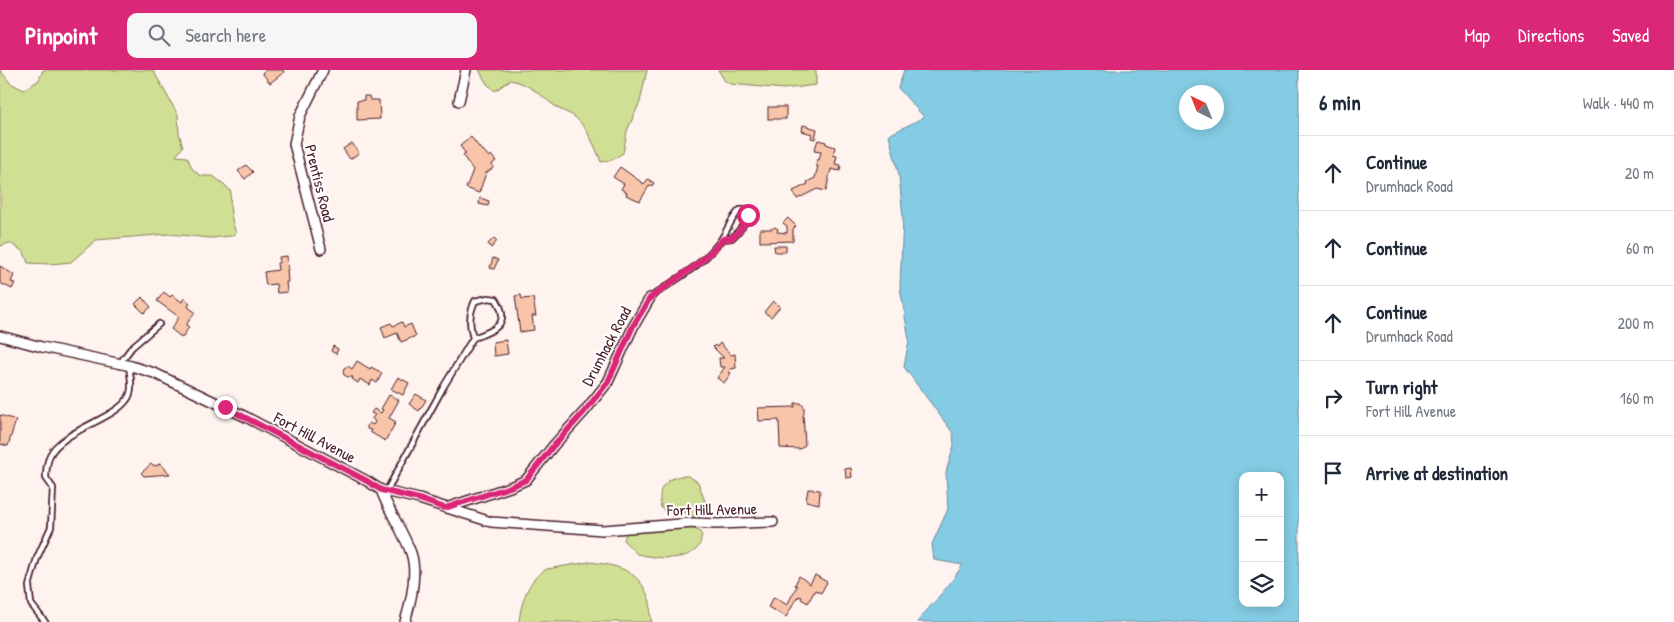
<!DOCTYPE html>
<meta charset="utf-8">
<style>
body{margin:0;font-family:"Patrick Hand",sans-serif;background:#f6f6f7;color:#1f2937}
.controls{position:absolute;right:15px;bottom:15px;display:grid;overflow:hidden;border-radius:10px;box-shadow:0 2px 12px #0003}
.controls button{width:45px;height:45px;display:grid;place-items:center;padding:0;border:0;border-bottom:1px solid #e0e1e3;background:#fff;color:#1f2937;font:25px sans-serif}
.compass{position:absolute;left:1179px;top:15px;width:45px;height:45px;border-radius:50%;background:#fff;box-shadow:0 2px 12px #0003;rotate:317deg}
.stop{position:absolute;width:15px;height:15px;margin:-11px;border:4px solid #db2777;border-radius:50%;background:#fff}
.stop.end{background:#db2777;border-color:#fff;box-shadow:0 1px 5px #0008}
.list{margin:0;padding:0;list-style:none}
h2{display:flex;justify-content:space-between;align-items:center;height:65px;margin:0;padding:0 20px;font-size:21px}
h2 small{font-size:16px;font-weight:400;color:#747a83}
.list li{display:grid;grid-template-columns:32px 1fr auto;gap:15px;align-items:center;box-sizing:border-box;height:75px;padding:0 20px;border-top:1px solid #e0e1e3}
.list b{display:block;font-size:19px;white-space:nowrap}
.list p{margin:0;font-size:16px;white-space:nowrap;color:#747a83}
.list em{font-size:16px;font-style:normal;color:#747a83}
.icon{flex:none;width:28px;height:28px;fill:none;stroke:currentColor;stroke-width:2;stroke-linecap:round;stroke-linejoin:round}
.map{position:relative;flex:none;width:1299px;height:552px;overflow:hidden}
header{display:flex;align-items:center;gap:30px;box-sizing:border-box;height:70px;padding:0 25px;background:#db2777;color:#fff}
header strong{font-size:24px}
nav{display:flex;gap:28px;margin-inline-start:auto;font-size:18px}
.search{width:350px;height:45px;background:#f6f6f7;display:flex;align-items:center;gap:12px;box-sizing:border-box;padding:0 18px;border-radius:10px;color:#747a83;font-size:19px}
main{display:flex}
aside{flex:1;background:#fff}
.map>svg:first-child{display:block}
.green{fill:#cfdf93;stroke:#8c7f5f}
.water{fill:#84cce4;stroke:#6d879a;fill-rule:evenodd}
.building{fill:#f9c5aa;stroke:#4a1f2b}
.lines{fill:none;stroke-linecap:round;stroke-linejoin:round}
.service-casing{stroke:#4a1f2b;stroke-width:8}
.minor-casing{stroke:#4a1f2b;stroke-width:12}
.service{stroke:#fff;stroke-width:4.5}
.minor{stroke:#fff;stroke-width:9}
.route{stroke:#db2777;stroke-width:6}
.labels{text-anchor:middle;stroke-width:4;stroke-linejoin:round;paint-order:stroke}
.street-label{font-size:16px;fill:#4a1f2b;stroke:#fff}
</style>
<header>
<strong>Pinpoint</strong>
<div class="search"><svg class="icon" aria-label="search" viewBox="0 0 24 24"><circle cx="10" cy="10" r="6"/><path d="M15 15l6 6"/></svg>Search here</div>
<nav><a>Map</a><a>Directions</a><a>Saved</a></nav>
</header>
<main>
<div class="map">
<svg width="1299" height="552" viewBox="0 0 1299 552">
<rect width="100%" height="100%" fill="#fef3ee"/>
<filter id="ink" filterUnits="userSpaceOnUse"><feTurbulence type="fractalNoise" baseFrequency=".02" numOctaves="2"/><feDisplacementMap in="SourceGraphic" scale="10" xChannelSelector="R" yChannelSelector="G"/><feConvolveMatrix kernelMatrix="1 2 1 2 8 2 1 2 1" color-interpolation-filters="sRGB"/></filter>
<g filter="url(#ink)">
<g class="green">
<path d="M0,0L10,13L24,20L39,10L43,0H153L178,45L179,63L183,77L176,86L187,87L193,100L201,106H213L225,115L231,122C229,136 231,149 236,163L231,166L211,168L169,164L96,170L71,192L50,194L28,193L24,182L10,173L0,176Z"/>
<path d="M479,0H647L640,32L627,61L623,83L612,90L601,92C597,80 586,56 576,48C572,44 565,42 559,39C543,28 530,13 510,10L495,21L487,14Z"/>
<path d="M718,0H816V15L784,19L730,14L725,11Z"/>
<path d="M681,406H688L698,412L706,434L701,446L697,448C694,447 690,444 687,443C676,441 659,448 660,429C660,426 660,421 662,418C666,411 674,407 681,406Z"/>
<path d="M680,457C685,458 694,458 699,461C702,464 702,465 701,468C701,478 693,483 684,486C670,490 651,487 637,484L624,471L625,466L629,460Z"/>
<path d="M589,492C616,495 639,499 649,529C652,536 649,545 652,552H519C521,533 528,508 547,499Z"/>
</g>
<path class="water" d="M904,0H1299V552H917L948,516L963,495L934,490L932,474L948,439L946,402L954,375L953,363L904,297L909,270L900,217L903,148L899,105L889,65L924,47L898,18ZM1186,22H1216V52H1186ZM1243,406H1280V533H1243Z"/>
<g class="building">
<path d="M265,0H283L284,2L270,13L262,3Z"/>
<path d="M364,26H369L370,30H379L380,49L357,50V31L364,30Z"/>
<rect x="768" y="37" width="18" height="12"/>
<path d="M803,55L817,59L815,69L811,68L812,64L802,61Z"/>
<path d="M471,67L482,81L483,80L489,87L491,85L496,91L492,94L494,97L486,103L479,123L466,118L473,100L463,86L466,84L460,76Z"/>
<path d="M818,70L826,72V74L835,77L833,85L837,86L835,94L841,95L840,101L831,99L826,121L817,119L797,129L793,121L808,114L807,112L815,108L818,96H816L817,89L819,90L821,82L814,81Z"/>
<path d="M352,73L359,83L350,89L343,79Z"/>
<path d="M246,95L253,102L245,109L238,101Z"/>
<path d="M620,97L644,114L648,109L654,113L651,117L649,116L640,131L626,125L627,123L621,119L624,114L613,107Z"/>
<path d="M480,128L489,131L488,136L479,134Z"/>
<path d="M788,148L796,156L793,159V171L760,172V159H772L775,157L778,159L777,162L787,163V156L783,153Z"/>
<path d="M494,168L497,171L491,178L488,174Z"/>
<path d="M774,176H786V182H775Z"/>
<path d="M287,186L288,200H287L288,212H286L287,222L277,223L276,214L266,215L264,202L278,200L277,193L280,192L279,187Z"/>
<path d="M493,188L498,190L494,199L490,198Z"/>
<path d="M0,196L14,205L11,212L15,213L12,219L0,213Z"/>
<path d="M164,222L170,227L172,225L182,232L184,228L190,233L188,237L195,242L186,255L189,257L182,268L171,259L179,247L157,231Z"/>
<path d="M521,225L522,229L533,228L536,246H532L534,260L520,262L515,226Z"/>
<path d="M142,227L151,237L144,243L135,234Z"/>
<path d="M773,231L780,237L771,247L764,242Z"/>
<path d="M402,252L404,257L411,254L416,266L401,272L397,263L385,268L381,257L391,253L393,256Z"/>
<path d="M506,270L508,284L494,286L493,272Z"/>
<path d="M720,273L731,285L735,284L736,298L730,299L729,302L731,303L724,313L717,308L725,297H720L719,288H724L713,277L715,275L717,277Z"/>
<path d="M333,276L338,279L336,284L331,281Z"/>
<path d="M357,291L370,299L371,297L382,303L377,313L372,310L370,315L360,309L358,313L352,309L353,307H348L344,305L343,302L344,298L348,296L352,299Z"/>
<path d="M398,307L409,313L403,325L391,319Z"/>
<path d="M416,324L426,330L419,341L409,334Z"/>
<path d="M389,325L399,330L389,348L396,352L385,371L370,362L371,360L367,359V356L369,353L373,355L375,352L372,348L375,345L371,343L374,339L381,343L383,340L381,339Z"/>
<path d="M795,333H801L804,337V344L803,345L805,375L800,379L780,378L779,350L759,351L758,338L795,337Z"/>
<path d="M0,345L16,350L8,376L0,374Z"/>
<path d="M160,393L170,404L144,406L141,403L151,394L156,396Z"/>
<path d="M851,398L852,407L846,408L845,399Z"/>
<path d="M808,419L820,420L819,434L806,431Z"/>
<path d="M815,505L827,512L821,523L815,520L808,533L801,529L802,527L799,526L798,528L797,527L786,547L768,537L774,527L787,535L797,516L795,515L799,506L810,514Z"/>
</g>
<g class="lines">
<g class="service-casing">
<g id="service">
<path d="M650,228C672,211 700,197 717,175C726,165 730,149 740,140H746C749,151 740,160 732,168L723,169"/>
<path d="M120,293L132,277L159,254"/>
<path d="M386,422L444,316L473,268C469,254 469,244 475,231L488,228L496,229C512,254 494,261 473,268"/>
<path d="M45,552L31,534L29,516L37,488L51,457L53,418L46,408C46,401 47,392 50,385C64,358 122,348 130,324C133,315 130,305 129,296"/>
</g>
</g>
<g class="minor-casing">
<g id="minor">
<path d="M459,31L466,0"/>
<path d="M321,179L294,74L300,46L323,0"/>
<path d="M0,266L42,277L131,296L154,303L246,347L367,411L381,420L419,429L491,452L603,460L694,453L717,454L773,452"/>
<path d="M381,420C389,442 403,461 411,483C418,504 411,532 405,552"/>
<path d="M446,438L510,417L526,410L554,375L584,342L608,312L633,257L650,228"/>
</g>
</g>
<use href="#service" class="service"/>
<use href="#minor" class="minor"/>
</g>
</g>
<g class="lines" filter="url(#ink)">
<path class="route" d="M225,337L367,411L381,420L419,429L445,438L510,417L526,410L554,375L584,342L608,312L633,256L650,228L699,193L709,184L723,169L732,168L740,160L748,145"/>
</g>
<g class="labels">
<g class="street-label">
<text transform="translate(320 113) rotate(76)" y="6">Prentiss Road</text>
<text transform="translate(606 276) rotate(-62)" y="6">Drumhack Road</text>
<text transform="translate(315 367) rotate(28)" y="6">Fort Hill Avenue</text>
<text transform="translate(712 439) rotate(-1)" y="6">Fort Hill Avenue</text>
</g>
</g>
</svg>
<div class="controls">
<button>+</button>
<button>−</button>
<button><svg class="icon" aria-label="layers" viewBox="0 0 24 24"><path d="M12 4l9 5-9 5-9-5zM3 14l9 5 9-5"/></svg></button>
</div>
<svg class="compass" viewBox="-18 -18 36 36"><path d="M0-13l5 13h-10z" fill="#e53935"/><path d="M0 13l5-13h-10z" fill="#747a83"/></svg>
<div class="stop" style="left:748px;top:145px"></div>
<div class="stop end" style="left:225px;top:337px"></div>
</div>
<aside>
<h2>6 min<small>Walk · 440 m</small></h2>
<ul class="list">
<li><svg class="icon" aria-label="ahead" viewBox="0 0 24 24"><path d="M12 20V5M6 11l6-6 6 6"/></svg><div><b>Continue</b><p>Drumhack Road</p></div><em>20 m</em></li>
<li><svg class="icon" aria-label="ahead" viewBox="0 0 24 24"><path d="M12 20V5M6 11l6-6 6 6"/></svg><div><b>Continue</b></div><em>60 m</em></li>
<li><svg class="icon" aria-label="ahead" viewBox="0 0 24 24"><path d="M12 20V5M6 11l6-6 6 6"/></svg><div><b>Continue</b><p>Drumhack Road</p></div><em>200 m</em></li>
<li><svg class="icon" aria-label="right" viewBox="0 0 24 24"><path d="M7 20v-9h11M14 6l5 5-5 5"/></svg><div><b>Turn right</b><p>Fort Hill Avenue</p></div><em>160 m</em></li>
<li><svg class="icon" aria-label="arrive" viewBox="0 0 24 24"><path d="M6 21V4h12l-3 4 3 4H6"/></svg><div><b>Arrive at destination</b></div></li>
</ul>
</aside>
</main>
